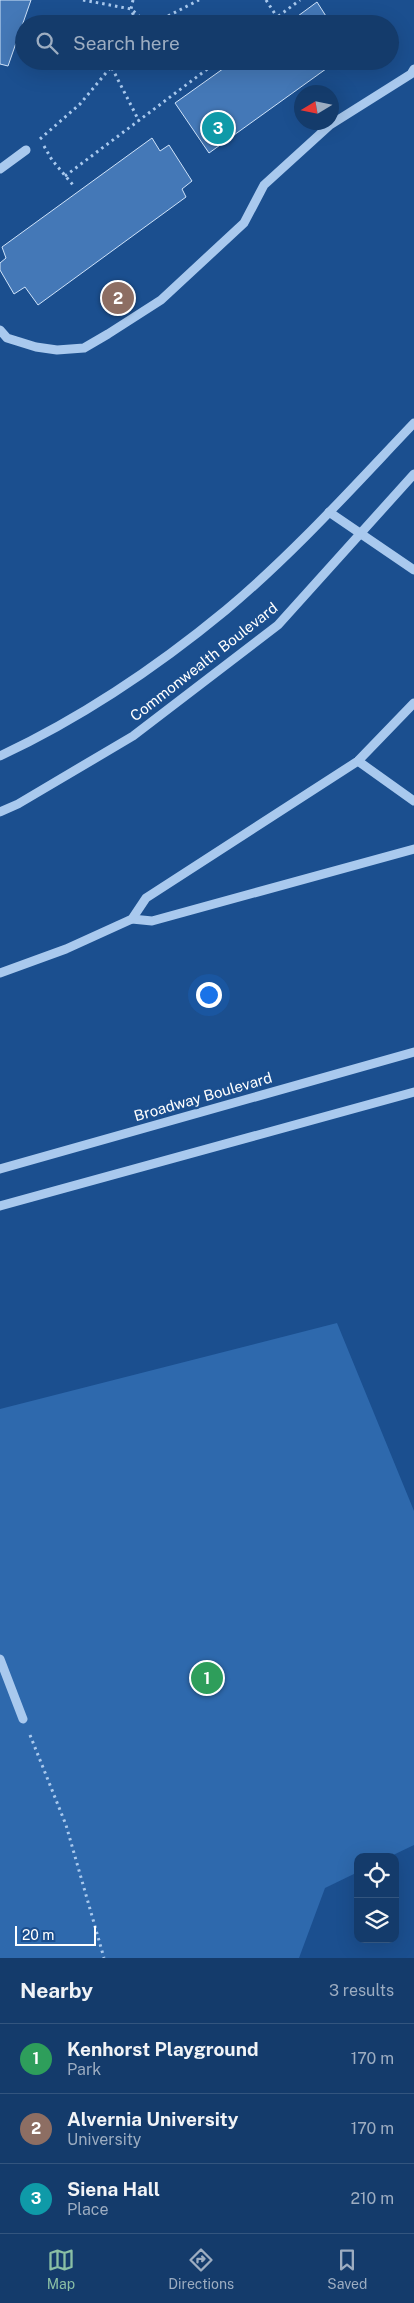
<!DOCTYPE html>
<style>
body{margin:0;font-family:"Public Sans",sans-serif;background:#1d4271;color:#f1f3f6}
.controls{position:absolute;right:15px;bottom:15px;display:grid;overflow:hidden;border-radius:10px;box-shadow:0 5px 20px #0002}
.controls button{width:45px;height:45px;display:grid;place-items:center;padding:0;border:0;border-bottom:1px solid #33557e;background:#143b6b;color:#f1f3f6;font:25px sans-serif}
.compass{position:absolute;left:294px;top:85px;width:45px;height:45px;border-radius:50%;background:#143b6b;box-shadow:0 5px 20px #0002;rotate:260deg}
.scale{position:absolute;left:15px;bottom:12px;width:81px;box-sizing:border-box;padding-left:5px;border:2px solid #fff;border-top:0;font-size:14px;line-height:18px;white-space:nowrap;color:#fff;-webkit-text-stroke:4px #1b4f8f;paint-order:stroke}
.you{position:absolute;left:208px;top:994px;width:18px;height:18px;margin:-12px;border:4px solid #fff;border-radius:50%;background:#1a73e8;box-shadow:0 0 0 8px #1a73e833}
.badge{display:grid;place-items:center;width:32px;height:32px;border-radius:50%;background:#8abfa5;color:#fff;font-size:16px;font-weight:700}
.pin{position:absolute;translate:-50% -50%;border:2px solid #fff;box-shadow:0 1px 5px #0006}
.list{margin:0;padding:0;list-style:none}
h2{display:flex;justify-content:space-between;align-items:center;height:65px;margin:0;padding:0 20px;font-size:21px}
h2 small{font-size:16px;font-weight:400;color:#9dadc1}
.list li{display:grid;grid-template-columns:32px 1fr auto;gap:15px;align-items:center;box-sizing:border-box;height:70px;padding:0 20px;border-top:1px solid #33557e}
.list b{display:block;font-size:19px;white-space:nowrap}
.list p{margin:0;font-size:16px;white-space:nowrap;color:#9dadc1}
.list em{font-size:16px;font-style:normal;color:#9dadc1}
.icon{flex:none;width:28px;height:28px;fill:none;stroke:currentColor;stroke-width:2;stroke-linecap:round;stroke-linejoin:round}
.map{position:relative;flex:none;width:414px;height:1958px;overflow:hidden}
.search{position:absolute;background:#143b6b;box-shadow:0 5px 20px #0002;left:15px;right:15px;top:15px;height:55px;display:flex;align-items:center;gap:12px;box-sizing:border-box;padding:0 18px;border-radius:28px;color:#9dadc1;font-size:19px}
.sheet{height:275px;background:#143b6b}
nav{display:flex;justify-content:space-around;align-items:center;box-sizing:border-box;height:70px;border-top:1px solid #33557e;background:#143b6b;font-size:14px;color:#9dadc1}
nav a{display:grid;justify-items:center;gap:2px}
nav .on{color:#8abfa5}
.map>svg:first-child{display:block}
.park{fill:#2e69ad}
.building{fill:#4478b7;stroke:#cfe3fa}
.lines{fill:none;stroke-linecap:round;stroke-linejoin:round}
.path{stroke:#a9c9ee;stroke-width:3;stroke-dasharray:2.5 4;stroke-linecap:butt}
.minor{stroke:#a9c9ee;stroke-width:9}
.labels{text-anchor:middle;stroke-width:5;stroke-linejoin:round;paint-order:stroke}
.street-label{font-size:15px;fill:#fff;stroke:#1b4f8f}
</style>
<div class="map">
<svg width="414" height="1958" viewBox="0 0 414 1958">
<rect width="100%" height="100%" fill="#1b4f8f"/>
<path class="park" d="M337,1323L414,1511V1845L389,1857H358V1872L325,1888L299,1958H0V1409Z"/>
<g class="building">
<path d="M0,0H31L8,66L0,64Z"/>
<path d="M317,2L331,24H287Z"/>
<path d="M234,61H337L209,153L175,103Z"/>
<path d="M152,138L160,151L169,145L192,181L182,189L186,197L38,305L25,287L14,294L0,270V263L6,258L2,247Z"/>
</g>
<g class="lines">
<g class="path">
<path d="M83,0L131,9L147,23L166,17L171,24"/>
<path d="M133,0L131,9L137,24"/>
<path d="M266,0L277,17"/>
<path d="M158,24L166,17L199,0"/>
<path d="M268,24L300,0"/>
<path d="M200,61L207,69"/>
<path d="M112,68L139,121"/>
<path d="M40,139L80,104L116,61"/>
<path d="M44,146L52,160L73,185"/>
<path d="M65,176L218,61"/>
<path d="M30,1735L66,1825L104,1958"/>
</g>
<g class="minor">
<path d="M0,169L26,150"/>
<path d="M0,330L7,338L36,347L57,350L84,348L108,334L161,300L244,223L264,185L330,125L411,74L414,69"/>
<path d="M329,512L414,570"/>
<path d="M0,756C81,718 157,667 226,610C294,553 353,487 414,423"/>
<path d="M358,761L414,801"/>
<path d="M0,812L18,804L133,736L278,625L414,474"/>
<path d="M132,919L152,921L414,849"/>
<path d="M0,973L66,949L132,919L146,898L358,761L414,703"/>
<path d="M0,1169L414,1052"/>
<path d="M0,1206L414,1092"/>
<path d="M0,1659L23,1719"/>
</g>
</g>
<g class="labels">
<g class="street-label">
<text transform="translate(204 662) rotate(-38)" y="5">Commonwealth Boulevard</text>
<text transform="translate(203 1097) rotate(-16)" y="5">Broadway Boulevard</text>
</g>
</g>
</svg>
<div class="controls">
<button><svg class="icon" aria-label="locate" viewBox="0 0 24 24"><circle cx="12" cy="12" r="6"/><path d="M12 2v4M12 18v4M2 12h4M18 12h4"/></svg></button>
<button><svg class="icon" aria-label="layers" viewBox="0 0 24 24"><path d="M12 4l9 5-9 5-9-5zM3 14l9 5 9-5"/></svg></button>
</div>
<svg class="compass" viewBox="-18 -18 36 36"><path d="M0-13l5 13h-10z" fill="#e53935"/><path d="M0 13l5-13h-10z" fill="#9dadc1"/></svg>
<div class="scale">20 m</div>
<div class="you"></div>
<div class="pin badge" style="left:207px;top:1678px;background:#2e9e5b">1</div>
<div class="pin badge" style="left:118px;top:298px;background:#8d6e63">2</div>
<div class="pin badge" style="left:218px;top:128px;background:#0f9aa8">3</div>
<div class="search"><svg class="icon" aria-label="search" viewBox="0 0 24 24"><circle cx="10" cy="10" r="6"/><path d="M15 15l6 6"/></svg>Search here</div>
</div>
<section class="sheet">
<h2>Nearby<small>3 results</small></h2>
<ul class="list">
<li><span class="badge" style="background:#2e9e5b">1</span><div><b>Kenhorst Playground</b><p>Park</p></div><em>170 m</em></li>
<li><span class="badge" style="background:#8d6e63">2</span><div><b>Alvernia University</b><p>University</p></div><em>170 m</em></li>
<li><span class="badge" style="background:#0f9aa8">3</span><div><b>Siena Hall</b><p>Place</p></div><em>210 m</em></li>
</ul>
</section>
<nav>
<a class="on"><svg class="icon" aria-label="map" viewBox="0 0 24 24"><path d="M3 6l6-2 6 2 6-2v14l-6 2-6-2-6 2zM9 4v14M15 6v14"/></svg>Map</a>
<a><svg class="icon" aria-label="directions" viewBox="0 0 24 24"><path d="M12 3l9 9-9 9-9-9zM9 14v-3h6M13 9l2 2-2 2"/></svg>Directions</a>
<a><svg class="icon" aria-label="saved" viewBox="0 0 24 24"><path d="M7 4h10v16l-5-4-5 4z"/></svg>Saved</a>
</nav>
